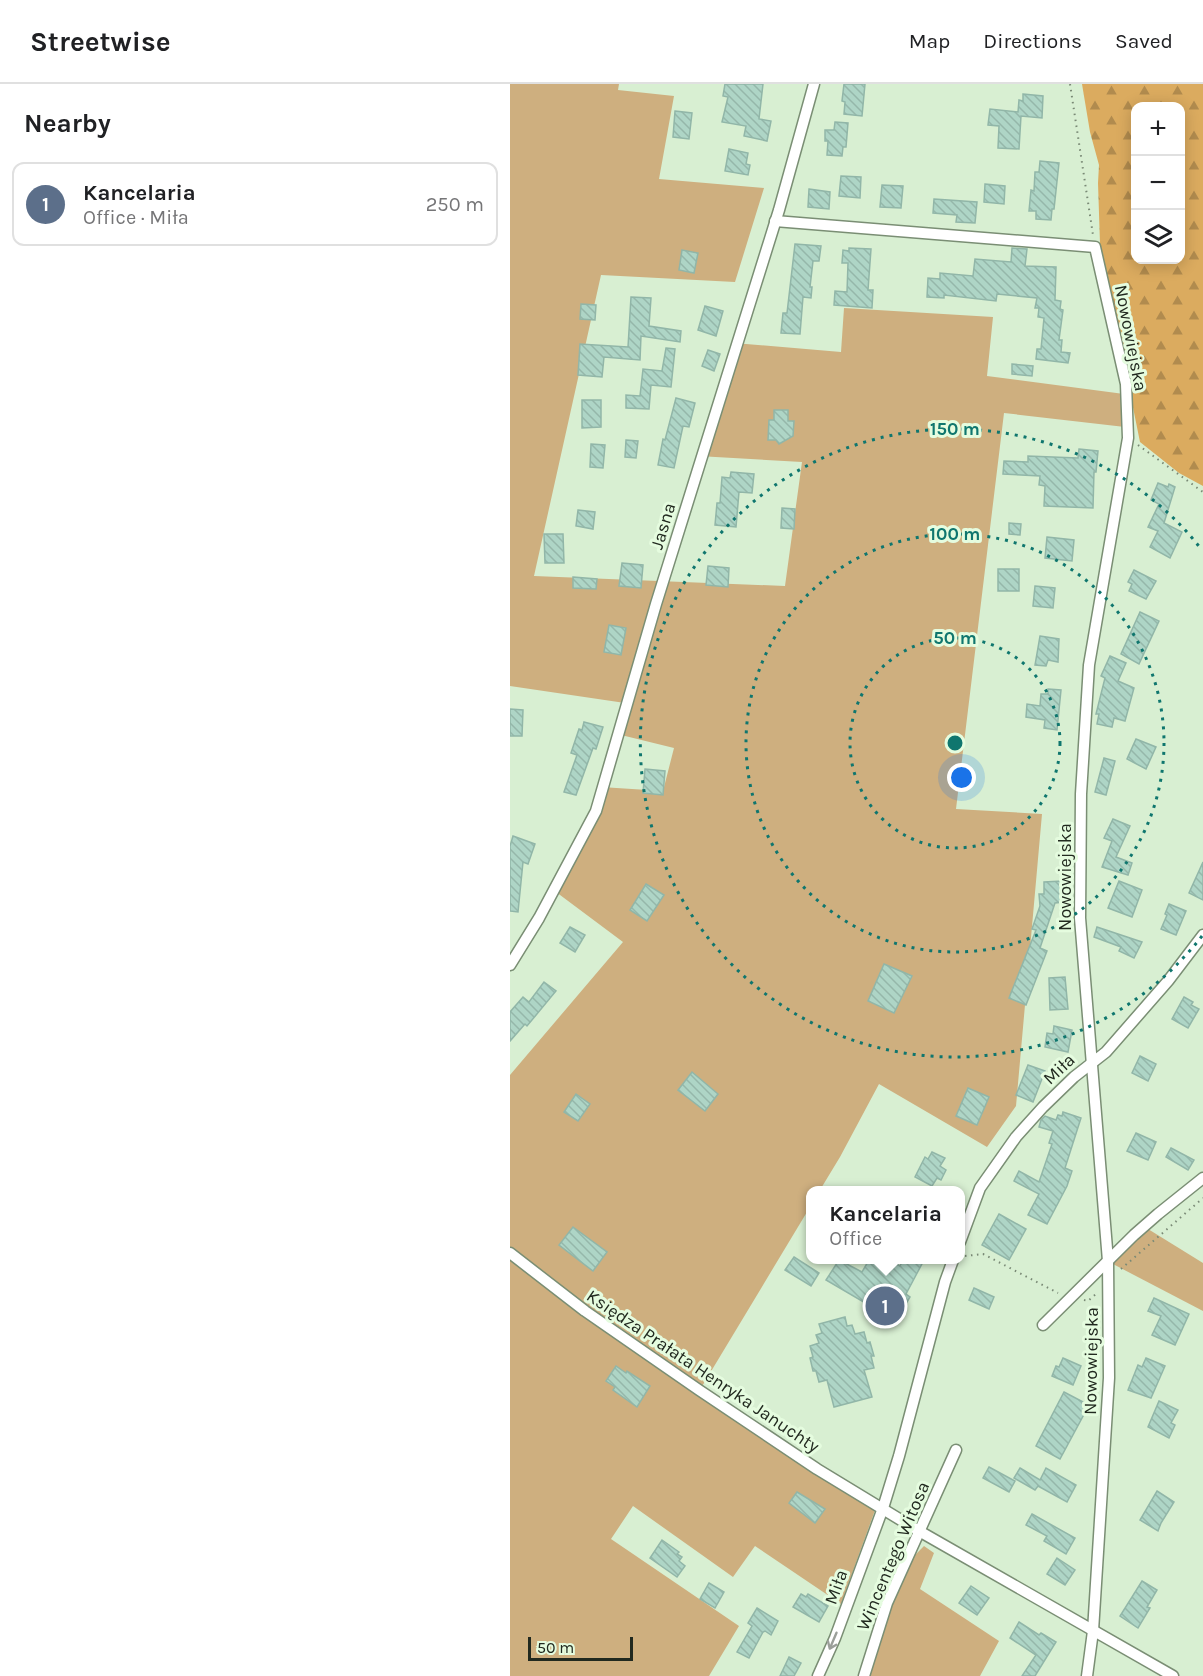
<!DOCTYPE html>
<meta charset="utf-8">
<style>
body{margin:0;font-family:Karla,sans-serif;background:#f6f6f6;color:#202124}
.controls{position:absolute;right:18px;top:18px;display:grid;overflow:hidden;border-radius:12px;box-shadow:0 3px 15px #0003}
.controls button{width:54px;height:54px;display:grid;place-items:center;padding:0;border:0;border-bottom:2px solid #e0e0e0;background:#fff;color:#202124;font:30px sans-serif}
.scale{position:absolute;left:18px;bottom:15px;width:105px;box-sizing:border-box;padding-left:6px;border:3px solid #21291f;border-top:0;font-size:16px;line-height:21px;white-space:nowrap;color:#21291f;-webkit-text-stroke:4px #e5fcdf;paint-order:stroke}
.you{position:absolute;left:452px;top:694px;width:21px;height:21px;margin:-15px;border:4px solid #fff;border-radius:50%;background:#1a73e8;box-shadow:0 0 0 9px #1a73e833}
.badge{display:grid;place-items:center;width:39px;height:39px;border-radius:50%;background:#d93025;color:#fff;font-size:20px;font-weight:700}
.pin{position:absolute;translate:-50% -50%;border:3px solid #fff;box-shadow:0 2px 6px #0006}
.popup{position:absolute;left:296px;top:1102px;width:159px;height:78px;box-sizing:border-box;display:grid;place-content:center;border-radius:12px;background:#fff;filter:drop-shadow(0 2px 4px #0005);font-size:20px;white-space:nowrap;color:#757577}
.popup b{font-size:22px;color:#202124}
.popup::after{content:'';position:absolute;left:50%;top:100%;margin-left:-12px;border:12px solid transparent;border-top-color:#fff}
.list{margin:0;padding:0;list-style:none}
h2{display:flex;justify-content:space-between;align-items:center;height:78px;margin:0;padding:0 24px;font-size:26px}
h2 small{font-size:20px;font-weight:400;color:#757577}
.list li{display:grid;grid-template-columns:39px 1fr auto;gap:18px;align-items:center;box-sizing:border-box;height:84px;margin:0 12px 12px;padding:0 12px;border:2px solid #e0e0e0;border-radius:12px}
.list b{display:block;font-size:22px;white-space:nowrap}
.list p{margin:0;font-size:20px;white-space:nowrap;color:#757577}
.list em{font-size:20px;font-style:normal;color:#757577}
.icon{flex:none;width:33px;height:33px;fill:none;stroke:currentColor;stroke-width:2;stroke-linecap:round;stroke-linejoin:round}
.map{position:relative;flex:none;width:693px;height:1592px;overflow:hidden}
header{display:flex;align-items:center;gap:36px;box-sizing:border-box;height:84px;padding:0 30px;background:#fff;border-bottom:2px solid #e0e0e0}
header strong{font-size:28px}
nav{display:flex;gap:33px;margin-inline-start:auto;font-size:21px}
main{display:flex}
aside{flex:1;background:#fff}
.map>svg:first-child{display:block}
.green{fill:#ceaf7f}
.forest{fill:url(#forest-firs);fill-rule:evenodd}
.building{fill:url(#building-back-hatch);stroke:#91b6a8;stroke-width:1.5}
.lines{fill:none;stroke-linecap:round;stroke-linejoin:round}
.minor-casing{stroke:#7a8e74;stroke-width:13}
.path{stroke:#798975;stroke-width:2;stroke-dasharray:1.5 4.5;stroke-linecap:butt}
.minor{stroke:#fff;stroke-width:10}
.oneway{stroke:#9b9f9a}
.ring{fill:none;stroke:#0f766e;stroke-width:3;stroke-dasharray:3 6}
.labels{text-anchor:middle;stroke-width:6;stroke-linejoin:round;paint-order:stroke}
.street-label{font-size:18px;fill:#21291f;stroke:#e5fcdf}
.centre{fill:#0f766e;stroke:#e5fcdf;stroke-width:3}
.ring-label{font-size:18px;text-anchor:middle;font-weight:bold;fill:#0f766e;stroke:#e5fcdf;stroke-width:6;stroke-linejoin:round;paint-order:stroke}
</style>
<header>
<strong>Streetwise</strong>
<nav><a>Map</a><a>Directions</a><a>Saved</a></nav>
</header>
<main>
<aside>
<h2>Nearby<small></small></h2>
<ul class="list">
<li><span class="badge" style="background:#5c6f8a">1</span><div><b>Kancelaria</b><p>Office · Miła</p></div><em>250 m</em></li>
</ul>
</aside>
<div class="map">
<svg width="693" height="1592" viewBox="0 0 693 1592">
<defs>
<pattern id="forest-firs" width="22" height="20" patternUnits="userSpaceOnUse" patternTransform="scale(1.5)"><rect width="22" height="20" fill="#dbab5f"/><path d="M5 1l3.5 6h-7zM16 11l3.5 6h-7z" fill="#b18b4e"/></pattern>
<pattern id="building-back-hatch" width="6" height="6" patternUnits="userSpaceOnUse" patternTransform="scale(1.5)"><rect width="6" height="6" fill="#aed5c6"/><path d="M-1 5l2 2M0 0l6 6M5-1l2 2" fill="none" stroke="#95b7aa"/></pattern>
</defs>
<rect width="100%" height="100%" fill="#d8efd2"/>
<g class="green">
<path d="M0,0H109L108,6L164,12L149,95L254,104L225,198L91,191L24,492L275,502L292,378L188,372L224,259L331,268L334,224L483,233L477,292L614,310L615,343L494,329L446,725L532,730L506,1022L477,1063L369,1000L330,1073L310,1106H300V1123L191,1304L224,1327L368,1418L331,1520L245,1462L223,1493L123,1422L101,1455L229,1542L199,1592H0V991L113,858L42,805L85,726L91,703L153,707L164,664L107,650L115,619L0,602Z"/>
<path d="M638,1145L693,1179V1227L601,1179Z"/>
<path d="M414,1462L424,1469L410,1505L489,1557L470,1592H359L382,1522L405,1471Z"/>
</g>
<path class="forest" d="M572,0H693V402L669,389L630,358L590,160L588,99L589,81L580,48ZM626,22H670V176H626Z"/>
<g class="building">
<path d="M215,0H253L249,35L261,37L257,57L234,52L236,42L212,38L218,13L213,12Z"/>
<path d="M334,0H355L352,32L334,30L335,18L332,17Z"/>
<path d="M513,10L533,12L532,34L511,32L509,65L488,64L489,42L478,41L480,25L508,28L509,16L513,17Z"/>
<path d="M165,27L182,29L179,55L163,53Z"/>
<path d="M325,38L338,39L336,63H333L332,72L317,71L318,57H315V46H324Z"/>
<path d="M219,65L238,69L236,80L240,81L238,91L215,87Z"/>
<path d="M530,77L549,79L544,125H542L541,136L526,135V127H519L521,106L524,107L525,88H529Z"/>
<path d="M331,92L351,93L350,114L329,112Z"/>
<path d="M475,100L495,102L494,120L474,118Z"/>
<path d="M372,101L393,102L391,124L370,123Z"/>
<path d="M299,105L320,108L319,125L298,123Z"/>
<path d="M424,115L467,118L465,139L446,138L447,131L423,129Z"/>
<path d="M285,160L311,162L309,177H303L300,203H302L301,214L293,213L290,250L271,249L273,229H277Z"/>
<path d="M339,164L361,165L358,206H363L362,224L324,221L325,207L337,208L338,179H332L333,166L339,167Z"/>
<path d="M502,164L517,165L515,182L546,183L545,216L551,217L550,225L553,226L549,256H552L551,268L560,269L558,279L526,275L527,265H531L534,234L528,233L529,224H525L527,214L487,210L486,217L434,211V214L417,213L418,194L430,195V189L463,192L465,175L501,178Z"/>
<path d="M172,166L188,169L184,189L169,186Z"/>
<path d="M121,213L141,214L139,242L171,247L170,258L131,252L130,276L94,273L92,293L68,291L70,260L118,263Z"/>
<path d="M71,220L86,221L85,236L70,235Z"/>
<path d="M195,222L213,227L206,252L188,246Z"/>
<path d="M156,264L165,265L161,303L141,301L139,325L116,324V311L130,312L133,285L152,287Z"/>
<path d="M198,266L210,270L204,287L192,282Z"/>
<path d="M502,280L523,282L522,292L502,290Z"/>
<path d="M166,314L185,319L179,343L173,342L164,384L148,381L153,355L155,356Z"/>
<path d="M72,316H91V343L72,344Z"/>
<path d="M264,326H278V337H284L283,352L269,360L266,356H258L259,336H264Z"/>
<path d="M116,356L128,357L126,374L115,373Z"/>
<path d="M81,360L95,361L93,384L80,383Z"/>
<path d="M569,365L588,367L586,388H584L583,424L534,422L535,402L529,401L530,392L493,390L494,377L518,378V372L568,374Z"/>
<path d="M221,388L244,390L242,409L229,408L226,443L205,441L207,419H210L212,393L220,394Z"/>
<path d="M648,399L658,403L659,400L665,403L654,439L672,448L660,474L640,463L648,447L638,443L649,420L641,416Z"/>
<path d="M272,424L285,425L284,445L271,444Z"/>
<path d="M68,426L85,428L83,445L66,442Z"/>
<path d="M499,439L511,440L510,451L499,450Z"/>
<path d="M34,450H53L54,479H35Z"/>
<path d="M537,453L564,456L562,477L535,474Z"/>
<path d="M112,479L133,481L131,504L109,502Z"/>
<path d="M198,482L219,484L218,503L196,501Z"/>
<rect x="488" y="485" width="21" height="22"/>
<path d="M624,486L646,497L636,515L619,507L622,500L618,498Z"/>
<path d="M63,493L87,495L86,505L63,504Z"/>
<path d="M525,502L545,504L543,524L523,522Z"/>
<path d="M630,528L649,537L629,580L611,570Z"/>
<path d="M99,541L116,544L111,571L94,568Z"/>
<path d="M530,552L549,555L548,578L538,576L536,582L525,581Z"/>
<path d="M600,572L616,579L608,597L624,604L615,637L604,634L602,643L587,640L589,630H586L595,594L591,592Z"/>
<path d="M538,605L551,606L547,646L534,644L535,636L516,633L517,620L530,622L531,610H538Z"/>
<path d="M0,625L13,626L12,652H0Z"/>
<path d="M74,638L93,643L86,665L83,664L66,711L54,708L67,671L61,669L69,645L72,646Z"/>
<path d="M626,655L646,663L636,685L617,675Z"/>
<path d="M594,674L605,677L596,711L585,708Z"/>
<path d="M135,685L155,687L153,711L133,709Z"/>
<path d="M603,735L620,742L606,773L622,779L618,791L592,783L602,757L594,754Z"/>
<path d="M3,752L25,760L18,780L13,778L8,828L0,827V762Z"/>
<path d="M693,778V816L679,809Z"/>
<path d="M552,797L554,818L545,819L530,864L537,867L516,921L499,914L526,846L522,845L530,822L529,810H534V798Z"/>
<path d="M609,797L632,806L622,833L598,824Z"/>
<path d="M136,800L154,811L137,837L120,826Z"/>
<path d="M659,820L676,827L666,851L651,845L657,831L655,830Z"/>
<path d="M60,843L75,851L65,868L50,859Z"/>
<path d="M587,843L632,858L624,874L609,867L611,863L584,853Z"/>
<path d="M374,880L402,892L384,929L358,917Z"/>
<path d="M555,893L558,925L540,926L539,894Z"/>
<path d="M34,898L46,907L17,942L15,940L0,957V928L13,913L19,918Z"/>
<path d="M674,913L683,918L681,921L689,925L678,944L662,935Z"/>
<path d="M544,942L562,946L558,968L535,963L537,949L543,950Z"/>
<path d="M630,972L646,980L638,997L622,989Z"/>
<path d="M518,981L535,987L523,1018L506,1011Z"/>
<path d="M182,988L208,1010L195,1027L168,1006Z"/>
<path d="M458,1004L479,1013L467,1041L446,1032Z"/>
<path d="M66,1010L80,1020L68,1037L54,1028Z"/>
<path d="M553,1028L571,1034L555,1084L562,1087L557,1102L537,1140L518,1131L529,1110L504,1097L509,1087L529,1098L542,1060L539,1059L543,1047L529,1043L531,1036L535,1032L546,1036L548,1031L552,1032Z"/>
<path d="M626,1049L646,1058L638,1076L617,1067Z"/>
<path d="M661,1064L684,1076L678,1086L656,1073Z"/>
<path d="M422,1068L435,1074L430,1082L436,1086L431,1096L427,1094L422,1102L405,1093L415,1073L418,1075Z"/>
<path d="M489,1130L516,1145L499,1176L472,1161Z"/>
<path d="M63,1143L97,1168L83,1187L49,1161Z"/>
<path d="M284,1173L309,1189L301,1202L275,1186Z"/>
<path d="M329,1176L352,1188L359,1176H378L390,1182L393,1176H414L396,1210L400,1213L386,1237L316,1196Z"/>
<path d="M464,1204L484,1213L479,1225L459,1216Z"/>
<path d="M644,1214L679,1230L665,1261L642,1251L651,1232L638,1227Z"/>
<path d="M335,1233L337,1242L342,1241L345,1250L354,1248L357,1259L360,1258L364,1272H361L364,1284L354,1286L362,1313L324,1323L317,1296L309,1298L306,1287H303L300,1274L303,1273L300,1262L309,1259L306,1251L312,1249L309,1240Z"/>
<path d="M553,1274L571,1282L563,1301L542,1292L546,1282L549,1283Z"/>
<path d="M636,1274L655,1282L641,1314L618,1306L628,1281L632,1283Z"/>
<path d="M106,1282L116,1289L117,1287L140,1302L127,1323L103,1306L105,1303L96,1297Z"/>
<path d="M554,1308L579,1321L550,1375L526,1362Z"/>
<path d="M649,1317L668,1326L661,1339L665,1341L659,1354L638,1343Z"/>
<path d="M479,1383L505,1397L499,1408L473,1394Z"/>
<path d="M510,1384L530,1396L536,1384L566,1401L557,1418L528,1402L525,1406L504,1394Z"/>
<path d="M647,1407L664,1418L651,1439L648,1447L630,1436Z"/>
<path d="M287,1408L315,1425L305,1439L279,1419Z"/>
<path d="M522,1430L565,1454L556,1470L534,1457L537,1452L516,1441Z"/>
<path d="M152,1456L169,1468L167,1470L172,1473L169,1477L175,1482L167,1493L140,1474Z"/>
<path d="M547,1474L565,1486L555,1501L537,1490Z"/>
<path d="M632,1497L647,1506L637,1523L640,1524L628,1544L610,1532Z"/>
<path d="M199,1499L214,1508L205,1524L190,1515Z"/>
<path d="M461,1502L479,1514L467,1531L449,1519Z"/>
<path d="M291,1510L296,1513L298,1510L318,1522L309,1538L283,1523Z"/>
<path d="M247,1524L268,1537L261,1551L255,1547L253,1548L239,1574L227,1568L242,1542L238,1539Z"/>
<path d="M509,1538L529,1551L531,1549L546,1558L525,1592H512L526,1571L500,1554Z"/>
<path d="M279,1573L291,1579L284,1592H270Z"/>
</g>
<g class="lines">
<g class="minor-casing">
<g id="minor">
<path d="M265,137L585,163L616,300L618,354L579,581L571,710L570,834L598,1177L599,1294L583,1547L577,1592"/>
<path d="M0,881L29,834L86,727L146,520L269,126L304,0"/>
<path d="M450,1158L470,1104L506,1053L533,1023L564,993L596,968L658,897L693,851"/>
<path d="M0,1169L75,1227L189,1306L307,1385L409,1447L663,1592"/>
<path d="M533,1241L624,1151L648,1130L693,1094"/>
<path d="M308,1592L325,1554L373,1424L389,1372L435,1198L443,1176"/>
<path d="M354,1592L377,1519L446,1366"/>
</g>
</g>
<g class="path">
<path d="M560,0L583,151"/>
<path d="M628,361L693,408"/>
<path d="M455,1172L473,1170L548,1209"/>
<path d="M611,1185L693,1114"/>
<path d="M574,1216L578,1217L586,1210"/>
</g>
<use href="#minor" class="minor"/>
</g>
<defs><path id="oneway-shaft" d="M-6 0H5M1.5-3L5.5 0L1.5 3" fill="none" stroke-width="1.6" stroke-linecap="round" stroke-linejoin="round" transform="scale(1.5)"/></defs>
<use class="oneway" href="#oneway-shaft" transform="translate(323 1557) rotate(113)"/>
<g class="ring">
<circle cx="445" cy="659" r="105"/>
<circle cx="445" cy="659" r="209"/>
<path d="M692 852A314 314 0 1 1 692 466"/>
</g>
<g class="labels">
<g class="street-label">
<text transform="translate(621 254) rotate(79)" y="6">Nowowiejska</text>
<text transform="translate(153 442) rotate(-73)" y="6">Jasna</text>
<text transform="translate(555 793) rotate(-90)" y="6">Nowowiejska</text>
<text transform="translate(549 985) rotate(-43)" y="6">Miła</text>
<text transform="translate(581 1277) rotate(-89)" y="6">Nowowiejska</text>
<text transform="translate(193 1287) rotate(34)" y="6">Księdza Prałata Henryka Januchty</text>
<text transform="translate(383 1472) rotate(-67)" y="6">Wincentego Witosa</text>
<text transform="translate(326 1503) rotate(-70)" y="6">Miła</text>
</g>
</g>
<circle cx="445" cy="659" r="9" class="centre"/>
<g class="ring-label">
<text x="445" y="351">150 m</text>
<text x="445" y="456">100 m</text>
<text x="445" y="560">50 m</text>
</g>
</svg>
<div class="controls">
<button>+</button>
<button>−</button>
<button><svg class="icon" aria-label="layers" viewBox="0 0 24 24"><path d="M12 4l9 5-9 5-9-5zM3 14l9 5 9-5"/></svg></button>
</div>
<div class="scale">50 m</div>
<div class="you"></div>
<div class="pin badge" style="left:375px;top:1222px;background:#5c6f8a">1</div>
<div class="popup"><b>Kancelaria</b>Office</div>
</div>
</main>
